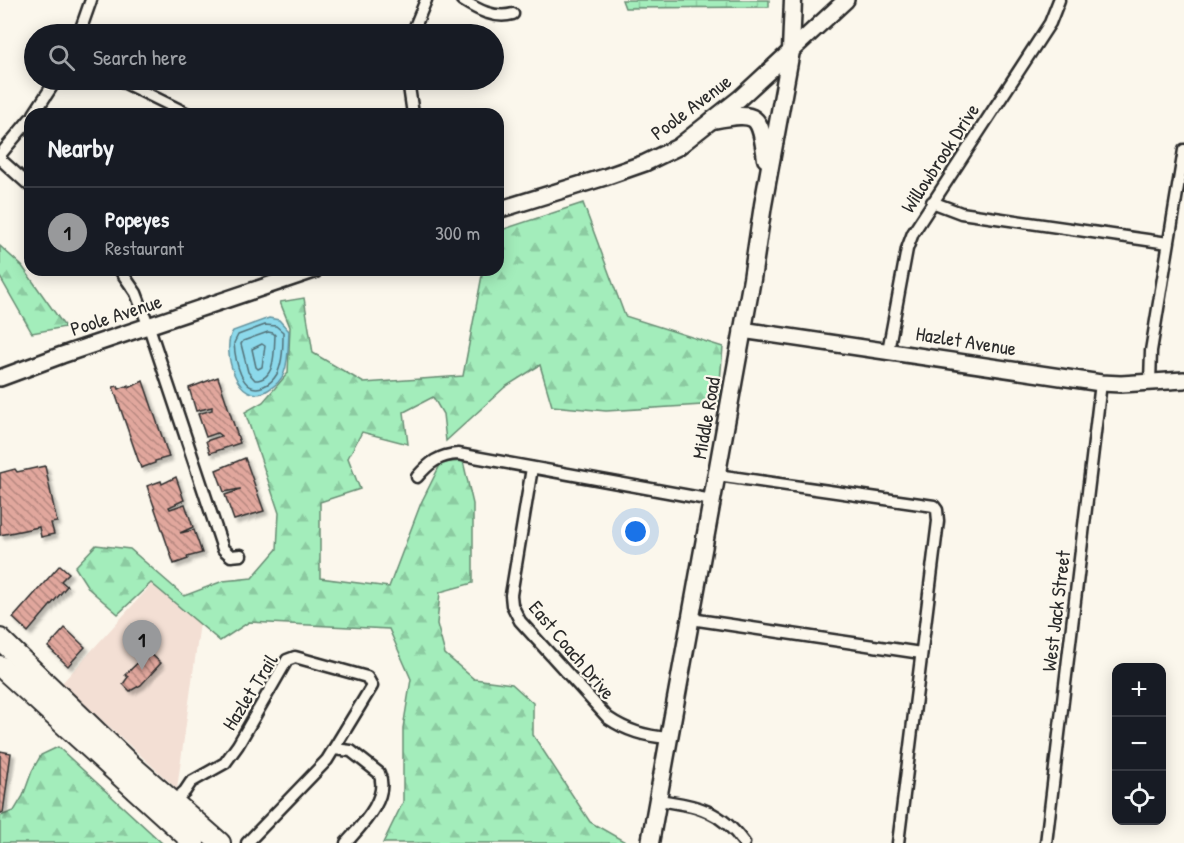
<!DOCTYPE html>
<meta charset="utf-8">
<style>
body{margin:0;font-family:"Patrick Hand",sans-serif;background:#20242c;color:#f1f3f6}
.controls{position:absolute;right:18px;bottom:18px;display:grid;overflow:hidden;border-radius:12px;box-shadow:0 3px 15px #0003}
.controls button{width:54px;height:54px;display:grid;place-items:center;padding:0;border:0;border-bottom:2px solid #363941;background:#171b24;color:#f1f3f6;font:30px sans-serif}
.you{position:absolute;left:636px;top:532px;width:21px;height:21px;margin:-15px;border:4px solid #fff;border-radius:50%;background:#1a73e8;box-shadow:0 0 0 9px #1a73e833}
.badge{display:grid;place-items:center;width:39px;height:39px;border-radius:50%;background:#98999b;color:#111;font-size:20px;font-weight:700}
.pin{position:absolute;translate:-50% -50px;filter:drop-shadow(0 2px 3px #0008)}
.pin::after{content:'';position:absolute;top:32px;width:21px;height:18px;background:inherit;clip-path:polygon(0 0,100% 0,50% 100%)}
.list{margin:0;padding:0;list-style:none}
h2{display:flex;justify-content:space-between;align-items:center;height:78px;margin:0;padding:0 24px;font-size:26px}
h2 small{font-size:20px;font-weight:400;color:#9ea1a6}
.list li{display:grid;grid-template-columns:39px 1fr auto;gap:18px;align-items:center;box-sizing:border-box;height:90px;padding:0 24px;border-top:2px solid #363941}
.list b{display:block;font-size:22px;white-space:nowrap}
.list p{margin:0;font-size:20px;white-space:nowrap;color:#9ea1a6}
.list em{font-size:20px;font-style:normal;color:#9ea1a6}
.icon{flex:none;width:33px;height:33px;fill:none;stroke:currentColor;stroke-width:2;stroke-linecap:round;stroke-linejoin:round}
.map{position:relative;flex:none;width:1184px;height:843px;overflow:hidden}
.search{position:absolute;background:#171b24;box-shadow:0 3px 15px #0003;left:24px;top:24px;width:480px;height:66px;display:flex;align-items:center;gap:15px;box-sizing:border-box;padding:0 21px;border-radius:33px;color:#9ea1a6;font-size:22px}
.panel{position:absolute;background:#171b24;box-shadow:0 3px 15px #0003;left:24px;top:108px;width:480px;height:168px;border-radius:18px}
.map>svg:first-child{display:block}
.built{fill:#f3dfd4}
.forest{fill:url(#forest-firs);stroke:#678c73;stroke-width:1.5}
.wetland{fill:url(#wetland-marsh);stroke:#678c73;stroke-width:1.5}
.water{fill:#8cd9eb;stroke:#65939e;stroke-width:1.5}
.lines{fill:none;stroke-linecap:round;stroke-linejoin:round}
.shore{stroke:#527178;stroke-width:1.5}
.building{fill:url(#building-back-hatch);stroke:#2b2b2b;stroke-width:1.5;filter:url(#shadow)}
.street-casing{stroke:#2b2b2b;stroke-width:15}
.secondary-casing{stroke:#2b2b2b;stroke-width:20}
.primary-casing{stroke:#2b2b2b;stroke-width:21}
.highway-casing{stroke:#2b2b2b;stroke-width:24}
.street{stroke:#fbf7ec;stroke-width:10}
.secondary{stroke:#fbf7ec;stroke-width:15}
.primary{stroke:#fbf7ec;stroke-width:16}
.highway{stroke:#fbf7ec;stroke-width:20}
.labels{text-anchor:middle;stroke-width:4.5;stroke-linejoin:round;paint-order:stroke}
.street-label{font-size:20px;fill:#2b2b2b;stroke:#fbf7ec}
</style>
<div class="map">
<svg width="1184" height="843" viewBox="0 0 1184 843">
<defs>
<pattern id="forest-firs" width="22" height="20" patternUnits="userSpaceOnUse" patternTransform="scale(1.5)"><rect width="22" height="20" fill="#a3edbb"/><path d="M5 1l3.5 6h-7zM16 11l3.5 6h-7z" fill="#8ccba1"/></pattern>
<pattern id="wetland-marsh" width="20" height="14" patternUnits="userSpaceOnUse" patternTransform="scale(1.5)"><rect width="20" height="14" fill="#a3edbb"/><path d="M1 5h8M5 5V1M11 12h8M15 12V8" fill="none" stroke="#8ccba1"/></pattern>
<pattern id="building-back-hatch" width="6" height="6" patternUnits="userSpaceOnUse" patternTransform="scale(1.5)"><rect width="6" height="6" fill="#e1a79d"/><path d="M-1 5l2 2M0 0l6 6M5-1l2 2" fill="none" stroke="#b78880"/></pattern>
<filter id="shadow"><feDropShadow dx="3.5" dy="3.5" stdDeviation="1.5" flood-color="#0004"/></filter>
</defs>
<rect width="100%" height="100%" fill="#fbf7ec"/>
<filter id="ink" filterUnits="userSpaceOnUse"><feTurbulence type="fractalNoise" baseFrequency=".0167" numOctaves="2"/><feDisplacementMap in="SourceGraphic" scale="12" xChannelSelector="R" yChannelSelector="G"/><feConvolveMatrix kernelMatrix="1 2 1 2 8 2 1 2 1" color-interpolation-filters="sRGB"/></filter>
<g filter="url(#ink)">
<path class="built" d="M152,584L200,623L177,789L62,683Z"/>
<g class="forest">
<path d="M583,203L625,316L723,347L718,404L606,411L552,406L540,365L505,387L446,441L443,414L433,397L404,412L408,444L362,432L348,458L360,489L320,502V578L389,587L421,503L441,463L463,461L473,504V583L440,592L437,624L445,654L474,679L512,684L533,703V735L590,822L627,843H383L403,802V728L411,679L389,629L249,622L220,641L151,583L118,614L89,589L75,567L96,545L130,549L184,596L223,581L252,578L277,549L279,513L245,412L263,402L288,373L290,327L280,302L304,298L313,353L364,383L463,376L483,270H498V231Z"/>
<path d="M0,246L22,266L65,327L32,333L0,277Z"/>
<path d="M58,747L162,843H0V816L14,811L23,796L32,771L41,755Z"/>
</g>
<path class="wetland" d="M622,0H769V7L625,8Z"/>
<path class="water" d="M269,318L279,320L289,331C288,345 289,360 284,373C281,381 275,386 268,390C238,409 220,350 233,331Z"/>
<g class="lines">
<g class="shore">
<path d="M265,325L276,326L283,332C283,345 283,362 277,374C274,379 269,384 264,386C241,397 235,358 234,343L238,335Z"/>
<path d="M268,332L273,333L275,335C274,351 276,380 255,380L248,372L241,344L243,341Z"/>
<path d="M262,344L265,346L262,367L258,369L256,367L252,349Z"/>
</g>
</g>
<g class="building">
<path d="M218,377L240,443L210,453L206,441L221,436L217,433L206,437L198,414L212,410V407L196,411L189,388Z"/>
<path d="M143,381L169,457L155,461V463L141,468L113,387L118,386L119,389L129,385V388Z"/>
<path d="M245,458L264,511L234,520L225,495L240,490V489L224,492L216,470Z"/>
<path d="M45,466L57,522L51,523L54,534L41,537L39,527L0,535V473L15,469L17,472Z"/>
<path d="M176,477L184,500L169,507L170,509L185,504L193,527L180,533L194,530L202,553L187,557L188,559L174,564L147,486L161,481L162,484Z"/>
<path d="M60,565L69,573L61,581L67,586L28,632L13,618Z"/>
<path d="M65,628L85,647L68,666L48,647Z"/>
<path d="M149,652L161,663L141,685L130,691L123,684L128,677L125,675Z"/>
<path d="M0,751L11,753L3,813H0Z"/>
</g>
<g class="lines">
<g class="street-casing">
<g id="street">
<path d="M462,0C478,10 494,19 513,14"/>
<path d="M79,34L91,0"/>
<path d="M412,34L426,0"/>
<path d="M119,80L188,114"/>
<path d="M408,80L413,114"/>
<path d="M34,114L56,80"/>
<path d="M0,155L30,119"/>
<path d="M0,159L30,186"/>
<path d="M932,202L961,213L1168,243"/>
<path d="M120,270L136,293L149,327L223,549L231,556L241,555"/>
<path d="M888,351L907,249L913,233L1050,23L1059,0"/>
<path d="M1150,382L1151,351L1184,150"/>
<path d="M532,468L511,595L512,605L520,621L608,718C627,731 645,736 668,738"/>
<path d="M717,475L934,506L937,510L938,521L898,843"/>
<path d="M417,477C429,463 439,455 458,454L712,500"/>
<path d="M691,619L921,653"/>
<path d="M334,749L351,751L379,773C390,798 361,826 346,843"/>
<path d="M658,800C697,806 720,809 744,843"/>
<path d="M173,802L185,791L191,782L225,763L238,745L287,660L295,657L367,677L372,686L327,760L247,843"/>
<path d="M1046,843L1101,383"/>
</g>
</g>
<g class="secondary-casing">
<g id="secondary">
<path d="M498,210L605,177L645,163L678,147L740,98L846,0"/>
<path d="M742,330L1101,383L1121,384L1184,380"/>
<path d="M0,378L62,355L314,270"/>
</g>
</g>
<g class="primary-casing">
<g id="primary">
<path d="M713,120C758,111 760,114 766,159"/>
<path d="M650,843L752,279L763,205L791,51L793,0"/>
</g>
</g>
<g class="highway-casing">
<g id="highway">
<path d="M0,639L131,765L220,843"/>
<path d="M0,666L194,843"/>
</g>
</g>
<use href="#street" class="street"/>
<use href="#secondary" class="secondary"/>
<use href="#primary" class="primary"/>
<use href="#highway" class="highway"/>
</g>
</g>
<g class="labels">
<g class="street-label">
<text transform="translate(691 107) rotate(-37)" y="7">Poole Avenue</text>
<text transform="translate(940 158) rotate(-57)" y="7">Willowbrook Drive</text>
<text transform="translate(116 315) rotate(-18)" y="7">Poole Avenue</text>
<text transform="translate(966 341) rotate(9)" y="7">Hazlet Avenue</text>
<text transform="translate(706 418) rotate(-80)" y="7">Middle Road</text>
<text transform="translate(1056 611) rotate(-83)" y="7">West Jack Street</text>
<text transform="translate(572 650) rotate(50)" y="7">East Coach Drive</text>
<text transform="translate(250 692) rotate(-58)" y="7">Hazlet Trail</text>
</g>
</g>
</svg>
<div class="controls">
<button>+</button>
<button>−</button>
<button><svg class="icon" aria-label="locate" viewBox="0 0 24 24"><circle cx="12" cy="12" r="6"/><path d="M12 2v4M12 18v4M2 12h4M18 12h4"/></svg></button>
</div>
<div class="you"></div>
<div class="pin badge" style="left:142px;top:670px">1</div>
<div class="search"><svg class="icon" aria-label="search" viewBox="0 0 24 24"><circle cx="10" cy="10" r="6"/><path d="M15 15l6 6"/></svg>Search here</div>
<section class="panel">
<h2>Nearby<small></small></h2>
<ul class="list">
<li><span class="badge">1</span><div><b>Popeyes</b><p>Restaurant</p></div><em>300 m</em></li>
</ul>
</section>
</div>
